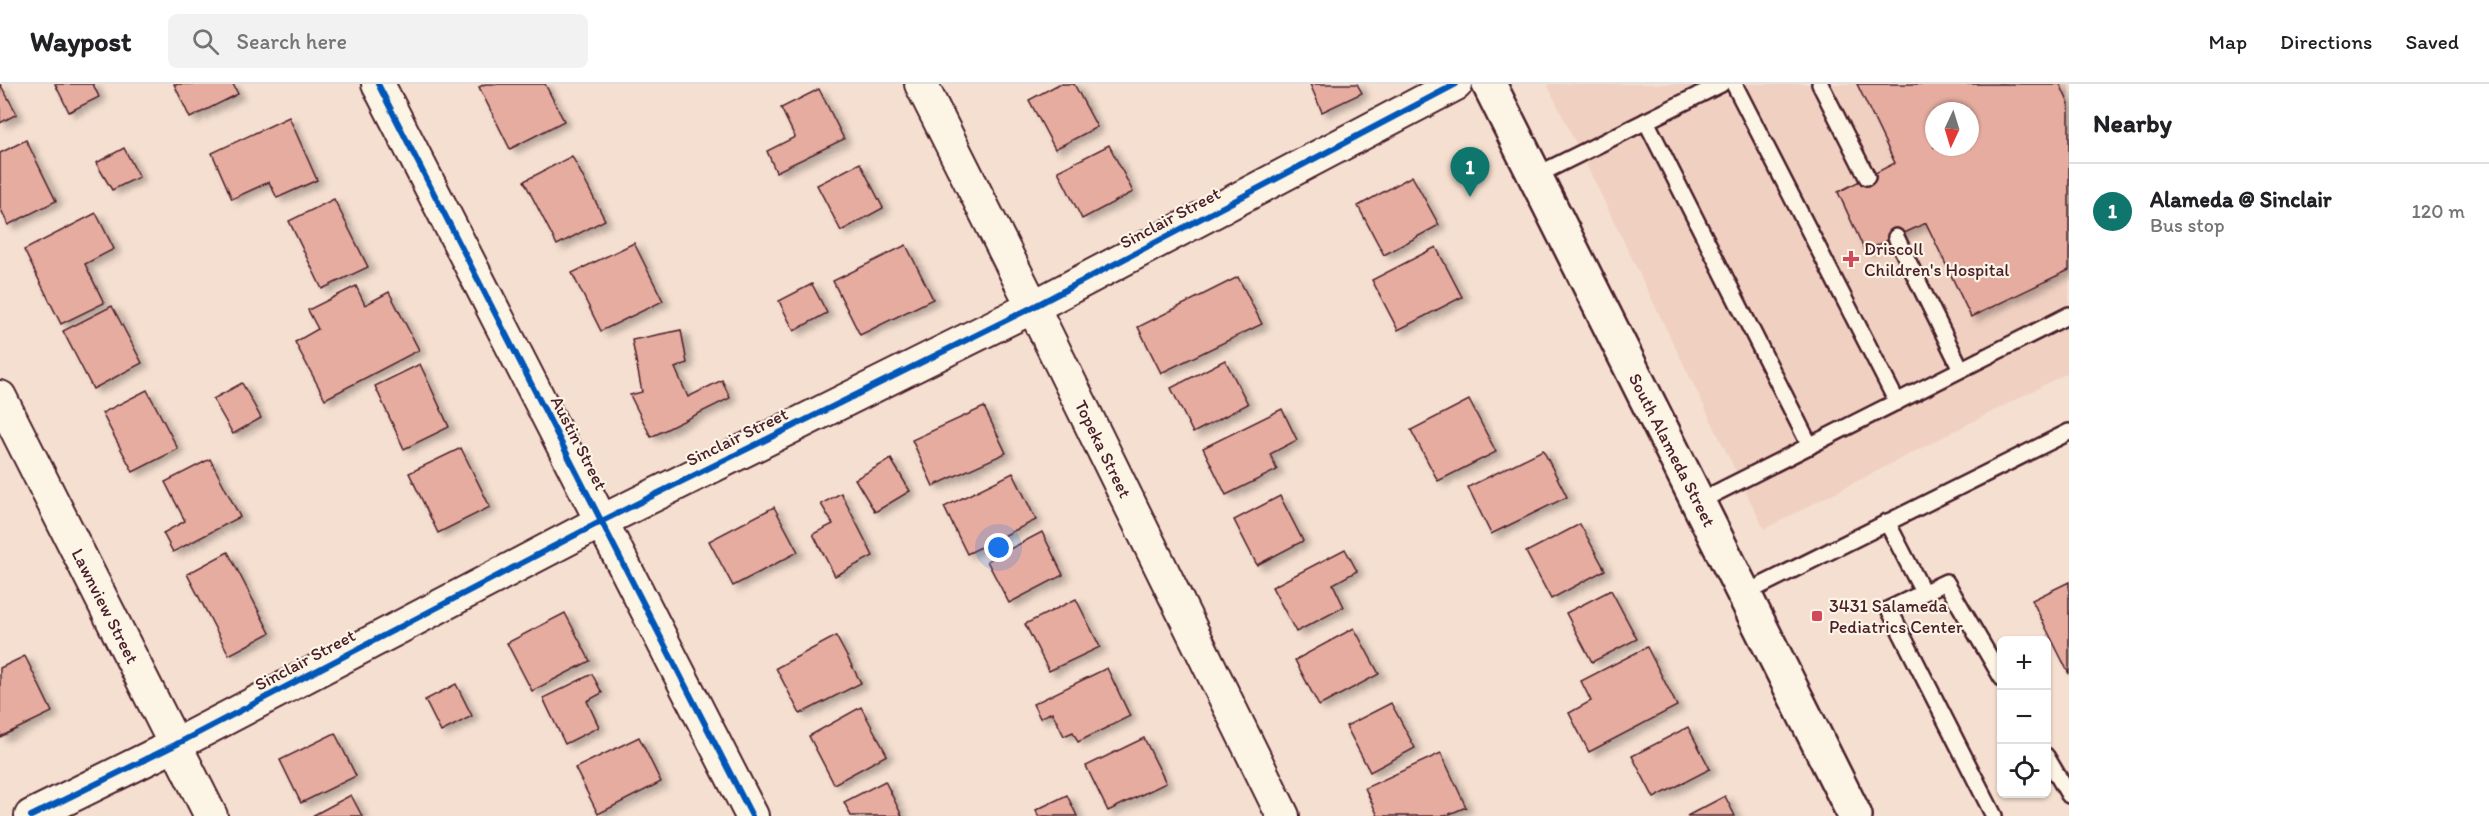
<!DOCTYPE html>
<meta charset="utf-8">
<style>
body{margin:0;font-family:Itim,sans-serif;background:#f2f2f2;color:#202124}
.controls{position:absolute;right:18px;bottom:18px;display:grid;overflow:hidden;border-radius:9px;box-shadow:0 2px 4px #0004}
.controls button{width:54px;height:54px;display:grid;place-items:center;padding:0;border:0;border-bottom:2px solid #e0e0e0;background:#fff;color:#202124;font:30px sans-serif}
.compass{position:absolute;left:1925px;top:18px;width:54px;height:54px;border-radius:50%;background:#fff;box-shadow:0 2px 4px #0004;rotate:184deg}
.you{position:absolute;left:999px;top:464px;width:21px;height:21px;margin:-15px;border:4px solid #fff;border-radius:50%;background:#1a73e8;box-shadow:0 0 0 9px #1a73e833}
.badge{display:grid;place-items:center;width:39px;height:39px;border-radius:50%;background:#0f766e;color:#fff;font-size:20px;font-weight:700}
.pin{position:absolute;translate:-50% -50px;filter:drop-shadow(0 2px 3px #0008)}
.pin::after{content:'';position:absolute;top:32px;width:21px;height:18px;background:inherit;clip-path:polygon(0 0,100% 0,50% 100%)}
.list{margin:0;padding:0;list-style:none}
h2{display:flex;justify-content:space-between;align-items:center;height:78px;margin:0;padding:0 24px;font-size:26px}
h2 small{font-size:20px;font-weight:400;color:#757577}
.list li{display:grid;grid-template-columns:39px 1fr auto;gap:18px;align-items:center;box-sizing:border-box;height:96px;padding:0 24px;border-top:2px solid #e0e0e0}
.list b{display:block;font-size:22px;white-space:nowrap}
.list p{margin:0;font-size:20px;white-space:nowrap;color:#757577}
.list em{font-size:20px;font-style:normal;color:#757577}
.icon{flex:none;width:33px;height:33px;fill:none;stroke:currentColor;stroke-width:2;stroke-linecap:round;stroke-linejoin:round}
.map{position:relative;flex:none;width:2069px;height:732px;overflow:hidden}
header{display:flex;align-items:center;gap:36px;box-sizing:border-box;height:84px;padding:0 30px;background:#fff;border-bottom:2px solid #e0e0e0}
header strong{font-size:28px}
nav{display:flex;gap:33px;margin-inline-start:auto;font-size:21px}
.search{width:420px;height:54px;background:#f2f2f2;display:flex;align-items:center;gap:15px;box-sizing:border-box;padding:0 21px;border-radius:9px;color:#757577;font-size:22px}
main{display:flex}
aside{flex:1;background:#fff}
.map>svg:first-child{display:block}
.built{fill:#f0d0c1;fill-rule:evenodd}
.building{fill:#e5ac9f;stroke:#4a1f2b;stroke-width:1.5;fill-rule:evenodd;filter:url(#shadow)}
.lines{fill:none;stroke-linecap:round;stroke-linejoin:round}
.service-casing{stroke:#4a1f2b;stroke-width:20}
.minor-casing{stroke:#4a1f2b;stroke-width:36}
.secondary-casing{stroke:#4a1f2b;stroke-width:38}
.service{stroke:#fcf5e5;stroke-width:15}
.minor{stroke:#fcf5e5;stroke-width:32}
.secondary{stroke:#fcf5e5;stroke-width:33}
.cycleway-casing{stroke:#fcf5e5;stroke-width:10}
.cycleway{stroke:#0057b8;stroke-width:6}
.poi-dot{fill:#d1495b;stroke:#fcf5e5;stroke-width:2}
.labels{text-anchor:middle;stroke-width:4.5;stroke-linejoin:round;paint-order:stroke}
.street-label{font-size:18px;fill:#4a1f2b;stroke:#fcf5e5}
.poi-label{font-size:18px;fill:#4a1f2b;stroke:#fcf5e5;text-anchor:start}
</style>
<header>
<strong>Waypost</strong>
<div class="search"><svg class="icon" aria-label="search" viewBox="0 0 24 24"><circle cx="10" cy="10" r="6"/><path d="M15 15l6 6"/></svg>Search here</div>
<nav><a>Map</a><a>Directions</a><a>Saved</a></nav>
</header>
<main>
<div class="map">
<svg width="2069" height="732" viewBox="0 0 2069 732">
<defs>
<filter id="shadow"><feDropShadow dx="6" dy="4" stdDeviation="3" flood-color="#0004"/></filter>
</defs>
<rect width="100%" height="100%" fill="#f5dfd0"/>
<filter id="ink" filterUnits="userSpaceOnUse"><feTurbulence type="fractalNoise" baseFrequency=".0167" numOctaves="2"/><feDisplacementMap in="SourceGraphic" scale="12" xChannelSelector="R" yChannelSelector="G"/><feConvolveMatrix kernelMatrix="1 2 1 2 8 2 1 2 1" color-interpolation-filters="sRGB"/></filter>
<g filter="url(#ink)">
<path class="built" d="M1547,0H2069V288L1764,445ZM1934,27H1970V63H1934Z"/>
<g class="building">
<path d="M0,0L17,30L0,39Z"/>
<path d="M55,0H93L99,13L69,28Z"/>
<path d="M174,0H233L238,10L190,34Z"/>
<path d="M485,0H545L564,37L510,65L479,3Z"/>
<path d="M1059,0H1074L1097,43L1055,65L1029,16Z"/>
<path d="M1310,0H1357L1362,9L1322,28Z"/>
<path d="M1857,0H2060L2069,20V186L1971,233L1926,139L1865,167L1838,108L1895,79ZM1934,27H1970V63H1934Z"/>
<path d="M819,5L844,55L776,88L767,67L795,53L781,24Z"/>
<path d="M289,33L317,96L277,114L269,98L232,115L212,69Z"/>
<path d="M26,56L56,117L8,141L0,123V69Z"/>
<path d="M1109,61L1133,108L1082,135L1058,87Z"/>
<path d="M124,64L139,93L112,106L96,79Z"/>
<path d="M572,72L605,136L557,161L524,97Z"/>
<path d="M860,79L883,124L841,147L817,101Z"/>
<path d="M1412,92L1439,141L1384,171L1358,122Z"/>
<path d="M334,115L368,183L322,205L289,137Z"/>
<path d="M96,129L114,165L85,180L104,219L61,240L24,166Z"/>
<path d="M634,159L663,217L601,247L572,189Z"/>
<path d="M906,161L933,215L860,251L833,197Z"/>
<path d="M1436,163L1462,213L1398,246L1372,196Z"/>
<path d="M1238,193L1262,240L1161,289L1138,243Z"/>
<path d="M812,200L827,229L794,247L779,217Z"/>
<path d="M356,202L365,221L389,208L419,266L325,315L295,258L318,245L308,226Z"/>
<path d="M112,222L142,279L93,305L63,247Z"/>
<path d="M681,246L687,279L675,284L688,313L722,296L730,314L651,353L630,311L642,308L632,256Z"/>
<path d="M1225,276L1248,320L1193,349L1171,304Z"/>
<path d="M420,280L449,343L404,365L375,302Z"/>
<path d="M242,299L261,334L233,350L213,315Z"/>
<path d="M147,306L178,365L133,388L102,329Z"/>
<path d="M1469,316L1496,368L1438,397L1411,346Z"/>
<path d="M984,323L1006,369L933,402L912,356Z"/>
<path d="M1282,325L1297,356L1270,370L1277,386L1226,411L1203,364Z"/>
<path d="M461,364L490,423L438,449L409,389Z"/>
<path d="M1543,366L1567,413L1491,450L1468,403Z"/>
<path d="M210,375L240,433L173,468L163,449L185,437L165,398Z"/>
<path d="M891,375L910,407L875,428L855,395Z"/>
<path d="M1013,389L1036,436L967,470L944,423Z"/>
<path d="M841,409L873,472L835,492L813,450L833,440L821,420Z"/>
<path d="M1280,412L1303,457L1257,481L1234,436Z"/>
<path d="M774,423L798,468L733,502L709,457Z"/>
<path d="M1580,440L1605,486L1551,515L1526,468Z"/>
<path d="M1042,448L1063,491L1009,519L987,477Z"/>
<path d="M1345,465L1357,487L1333,500L1344,523L1296,548L1272,503Z"/>
<path d="M228,468L270,549L229,571L187,490Z"/>
<path d="M2069,498V590L2032,516Z"/>
<path d="M1611,506L1637,555L1592,578L1566,529Z"/>
<path d="M1076,515L1100,563L1049,587L1025,540Z"/>
<path d="M565,529L590,577L532,607L507,559Z"/>
<path d="M1354,544L1379,590L1319,622L1295,576Z"/>
<path d="M836,552L861,599L800,630L776,584Z"/>
<path d="M1647,563L1677,622L1589,668L1569,629L1591,617L1581,597Z"/>
<path d="M25,572L52,628L0,653V584Z"/>
<path d="M1107,584L1130,632L1078,658L1073,648L1064,652L1052,628L1040,634L1033,620Z"/>
<path d="M592,590L602,609L587,617L599,643L565,660L543,614Z"/>
<path d="M456,600L472,632L441,648L425,616Z"/>
<path d="M1391,619L1415,664L1370,688L1346,642Z"/>
<path d="M861,623L887,671L834,700L809,652Z"/>
<path d="M1688,643L1710,685L1654,714L1632,672Z"/>
<path d="M335,649L356,692L301,719L280,676Z"/>
<path d="M639,653L661,698L598,730L575,684Z"/>
<path d="M1144,654L1166,699L1108,727L1086,682Z"/>
<path d="M1441,669L1466,723L1445,732H1378L1365,704Z"/>
<path d="M885,697L902,732H851L844,718Z"/>
<path d="M351,711L362,732H312Z"/>
<path d="M1067,711L1077,732H1038L1036,726Z"/>
<path d="M1725,712L1735,732H1687Z"/>
</g>
<g class="lines">
<g class="service-casing">
<g id="service">
<path d="M1734,0L1897,318"/>
<path d="M1820,0L1867,93"/>
<path d="M1646,37L1810,362"/>
<path d="M1535,92L1721,0"/>
<path d="M1896,153L1961,285"/>
<path d="M1698,418L2069,231"/>
<path d="M1887,438L1923,508"/>
<path d="M1744,510L2069,348"/>
<path d="M2046,672L2069,711"/>
<path d="M1994,732L1889,525L1946,498L2002,594"/>
</g>
</g>
<g class="minor-casing">
<g id="minor">
<path d="M378,0L752,732"/>
<path d="M921,0L1033,223L1283,732"/>
<path d="M0,313L211,732"/>
<path d="M31,732L175,661L602,437L1033,223L1456,0"/>
</g>
</g>
<g class="secondary-casing">
<path id="secondary" d="M1489,0L1855,732"/>
</g>
<use href="#service" class="service"/>
<use href="#minor" class="minor"/>
<use href="#secondary" class="secondary"/>
<g class="cycleway-casing">
<g id="cycleway">
<path d="M378,0L752,732"/>
<path d="M31,732L175,661L602,437L1033,223L1456,0"/>
</g>
</g>
<use href="#cycleway" class="cycleway"/>
</g>
</g>
<g class="poi-dot">
<path d="M1848 166h6v6h6v6h-6v6h-6v-6h-6v-6h6z"/>
<rect x="1811" y="526" width="12" height="12" rx="3"/>
</g>
<g class="labels">
<g class="street-label">
<text transform="translate(1170 134) rotate(-28)" y="6">Sinclair Street</text>
<text transform="translate(737 353) rotate(-26)" y="6">Sinclair Street</text>
<text transform="translate(579 359) rotate(63)" y="6">Austin Street</text>
<text transform="translate(1103 365) rotate(64)" y="6">Topeka Street</text>
<text transform="translate(1672 366) rotate(63)" y="6">South Alameda Street</text>
<text transform="translate(105 522) rotate(63)" y="6">Lawnview Street</text>
<text transform="translate(305 576) rotate(-28)" y="6">Sinclair Street</text>
</g>
<g class="poi-label">
<text x="1864" y="171">Driscoll<tspan x="1864" dy="21">Children's Hospital</tspan></text>
<text x="1829" y="528">3431 Salameda<tspan x="1829" dy="21">Pediatrics Center</tspan></text>
</g>
</g>
</svg>
<div class="controls">
<button>+</button>
<button>−</button>
<button><svg class="icon" aria-label="locate" viewBox="0 0 24 24"><circle cx="12" cy="12" r="6"/><path d="M12 2v4M12 18v4M2 12h4M18 12h4"/></svg></button>
</div>
<svg class="compass" viewBox="-18 -18 36 36"><path d="M0-13l5 13h-10z" fill="#e53935"/><path d="M0 13l5-13h-10z" fill="#757577"/></svg>
<div class="you"></div>
<div class="pin badge" style="left:1470px;top:113px">1</div>
</div>
<aside>
<h2>Nearby<small></small></h2>
<ul class="list">
<li><span class="badge">1</span><div><b>Alameda @ Sinclair</b><p>Bus stop</p></div><em>120 m</em></li>
</ul>
</aside>
</main>
